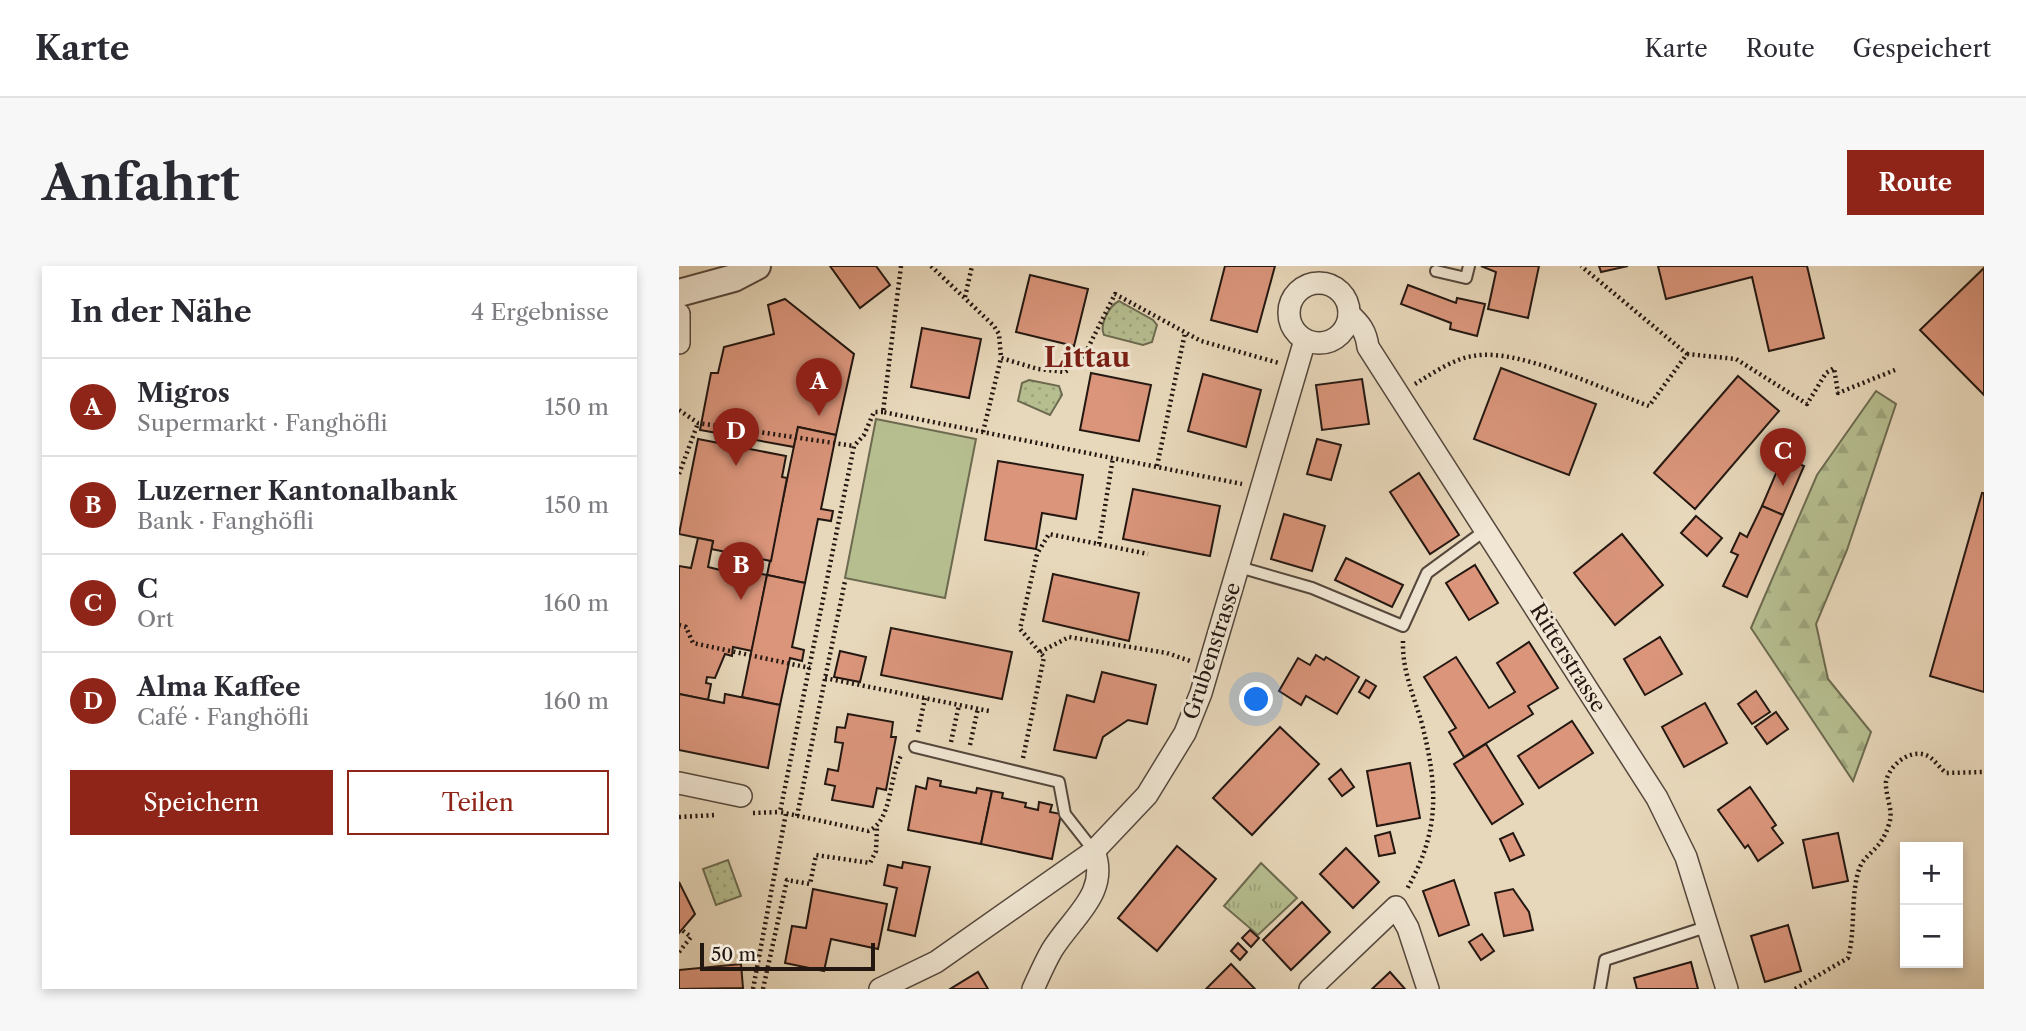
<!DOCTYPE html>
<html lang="de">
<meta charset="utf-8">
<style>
body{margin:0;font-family:"Libre Caslon Text",serif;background:#f7f7f7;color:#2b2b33}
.controls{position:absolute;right:21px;bottom:21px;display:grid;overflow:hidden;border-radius:0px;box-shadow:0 4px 10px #0003}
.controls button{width:63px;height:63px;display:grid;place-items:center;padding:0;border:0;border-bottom:2px solid #e1e1e2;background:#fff;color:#2b2b33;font:35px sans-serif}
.scale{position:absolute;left:21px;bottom:18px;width:175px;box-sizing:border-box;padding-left:7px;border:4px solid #231711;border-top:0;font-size:19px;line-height:24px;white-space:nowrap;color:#231711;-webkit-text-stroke:5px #f0e6d3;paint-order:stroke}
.you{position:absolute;left:578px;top:434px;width:24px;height:24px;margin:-18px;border:5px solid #fff;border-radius:50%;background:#1a73e8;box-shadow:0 0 0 10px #1a73e833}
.badge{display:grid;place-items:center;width:46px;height:46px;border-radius:50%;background:#8f2418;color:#fff;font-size:23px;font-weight:700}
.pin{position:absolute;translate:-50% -58px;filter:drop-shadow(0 2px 4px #0008)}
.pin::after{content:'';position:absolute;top:37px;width:24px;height:21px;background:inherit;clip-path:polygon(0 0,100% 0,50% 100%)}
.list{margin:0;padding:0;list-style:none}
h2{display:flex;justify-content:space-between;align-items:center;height:91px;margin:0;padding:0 28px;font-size:30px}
h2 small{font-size:23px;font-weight:400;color:#7c7c81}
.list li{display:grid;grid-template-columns:46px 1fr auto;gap:21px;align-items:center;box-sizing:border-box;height:98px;padding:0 28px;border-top:2px solid #e1e1e2}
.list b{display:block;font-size:26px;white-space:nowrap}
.list p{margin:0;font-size:23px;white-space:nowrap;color:#7c7c81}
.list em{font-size:23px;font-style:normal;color:#7c7c81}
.actions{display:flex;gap:14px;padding:21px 28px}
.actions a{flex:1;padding:16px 0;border:2px solid #8f2418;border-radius:0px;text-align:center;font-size:24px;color:#8f2418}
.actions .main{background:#8f2418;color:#fff}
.map{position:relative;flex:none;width:1305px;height:723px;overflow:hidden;border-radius:0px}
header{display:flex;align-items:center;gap:42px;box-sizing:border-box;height:98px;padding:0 35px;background:#fff;border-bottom:2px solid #e1e1e2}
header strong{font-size:33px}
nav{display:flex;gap:38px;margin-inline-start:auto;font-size:24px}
.intro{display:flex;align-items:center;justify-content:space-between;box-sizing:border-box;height:168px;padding:0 42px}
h1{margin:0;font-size:49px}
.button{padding:18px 32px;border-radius:0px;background:#8f2418;color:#fff;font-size:24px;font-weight:700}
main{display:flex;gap:42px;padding:0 42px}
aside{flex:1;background:#fff;border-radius:0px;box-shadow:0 4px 10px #0003}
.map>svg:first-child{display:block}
.grass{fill:url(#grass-tufts);stroke:#6c6a50;stroke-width:2}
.forest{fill:url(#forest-firs);stroke:#6c6a50;stroke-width:2}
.park{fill:url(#park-dots);stroke:#6c6a50;stroke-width:2}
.garden{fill:#b6be90;stroke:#6c6a50;stroke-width:2}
.building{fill:#da957b;stroke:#231711;stroke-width:2}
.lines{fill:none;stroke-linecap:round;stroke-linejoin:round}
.service-casing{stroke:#54473c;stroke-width:14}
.minor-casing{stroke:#54473c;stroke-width:24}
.tertiary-casing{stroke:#54473c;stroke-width:30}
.path{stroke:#231711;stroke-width:4.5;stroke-dasharray:2 3.5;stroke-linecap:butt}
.service{stroke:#f0e6d3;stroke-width:10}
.minor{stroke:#f0e6d3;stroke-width:21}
.tertiary{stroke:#f0e6d3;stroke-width:26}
.labels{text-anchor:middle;stroke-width:6;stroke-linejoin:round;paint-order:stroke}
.street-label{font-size:21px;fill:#231711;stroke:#f0e6d3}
.district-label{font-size:28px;font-weight:bold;fill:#7a1f14;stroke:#f0e6d3}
</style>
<header>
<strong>Karte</strong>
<nav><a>Karte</a><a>Route</a><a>Gespeichert</a></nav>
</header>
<div class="intro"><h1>Anfahrt</h1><a class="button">Route</a></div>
<main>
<aside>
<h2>In der Nähe<small>4 Ergebnisse</small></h2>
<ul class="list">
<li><span class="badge">A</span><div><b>Migros</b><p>Supermarkt · Fanghöfli</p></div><em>150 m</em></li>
<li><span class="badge">B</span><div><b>Luzerner Kantonalbank</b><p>Bank · Fanghöfli</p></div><em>150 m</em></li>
<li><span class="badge">C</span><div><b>C</b><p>Ort</p></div><em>160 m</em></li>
<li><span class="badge">D</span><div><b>Alma Kaffee</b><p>Café · Fanghöfli</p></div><em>160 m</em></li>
</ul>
<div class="actions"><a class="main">Speichern</a><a>Teilen</a></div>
</aside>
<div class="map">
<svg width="1305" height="723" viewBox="0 0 1305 723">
<defs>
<pattern id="grass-tufts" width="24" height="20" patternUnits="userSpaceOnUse" patternTransform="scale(1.75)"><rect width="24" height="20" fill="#b6be90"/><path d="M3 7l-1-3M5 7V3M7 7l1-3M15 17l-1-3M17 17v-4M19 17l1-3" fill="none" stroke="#9ca37b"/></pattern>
<pattern id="forest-firs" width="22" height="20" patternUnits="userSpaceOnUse" patternTransform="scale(1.75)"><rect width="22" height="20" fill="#b6be90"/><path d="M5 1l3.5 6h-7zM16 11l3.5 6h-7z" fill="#9ca37b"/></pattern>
<pattern id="park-dots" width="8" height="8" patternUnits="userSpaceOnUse" patternTransform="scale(1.75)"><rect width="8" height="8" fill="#b6be90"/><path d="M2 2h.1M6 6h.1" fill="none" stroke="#9ca37b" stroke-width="1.8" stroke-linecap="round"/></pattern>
</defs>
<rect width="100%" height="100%" fill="#e8d8bb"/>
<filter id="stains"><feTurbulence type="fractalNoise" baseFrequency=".00286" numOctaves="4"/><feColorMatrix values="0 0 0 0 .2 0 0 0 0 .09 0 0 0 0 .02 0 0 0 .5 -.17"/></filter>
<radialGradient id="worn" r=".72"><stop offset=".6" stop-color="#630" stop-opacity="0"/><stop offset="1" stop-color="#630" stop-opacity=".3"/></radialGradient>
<path class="grass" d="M582,597L618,632L579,669L545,640Z"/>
<path class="forest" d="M1197,125L1217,138L1168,284L1137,358L1149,413L1192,466L1174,515L1072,362L1138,209Z"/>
<g class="park">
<path d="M440,35L474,54L478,59L473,76L464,79L425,69C420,59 430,40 440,35Z"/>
<path d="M350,114L380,120L383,129L371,149L339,135L343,117Z"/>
<path d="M49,594L62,630L37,639L24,603Z"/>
</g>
<path class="garden" d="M197,153L297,173L266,332L166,312Z"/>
<g class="building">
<path d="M151,0H197L211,19L181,42Z"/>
<path d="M546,0H596L578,66L532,54Z"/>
<path d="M802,0H860L849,52L809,43L817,6Z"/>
<path d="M920,0H949L922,6Z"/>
<path d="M979,0H1128L1145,72L1090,85L1073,11L987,33Z"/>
<path d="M1305,2V129L1241,64Z"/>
<path d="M351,9L409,23L395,80L337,66Z"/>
<path d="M729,19L777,37L778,32L806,38L798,70L771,63L772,57L722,38Z"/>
<path d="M106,33L175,88L157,169L119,161L115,181L21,164L32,107H39L45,81L95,68L89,39Z"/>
<path d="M243,62L302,73L290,132L232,121Z"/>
<path d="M822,102L917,138L890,209L795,173Z"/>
<path d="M412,107L472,119L460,175L401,164Z"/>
<path d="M524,108L582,124L567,181L509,165Z"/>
<path d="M1059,110L1100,145L1016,243L975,207Z"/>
<path d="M683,113L690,158L643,164L637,119Z"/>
<path d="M119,161L157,169L142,243L154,245L152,255L139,253L126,317L88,309Z"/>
<path d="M19,173L107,190L103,211L108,212L92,295L32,283L34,275L0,268Z"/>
<path d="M638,173L662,179L652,214L628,208Z"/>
<path d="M1104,191L1125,200L1104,249L1083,240Z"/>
<path d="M319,195L404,209L397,253L363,247L357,283L306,274Z"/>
<path d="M740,207L780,269L751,288L711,226Z"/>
<path d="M454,223L541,240L531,290L444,273Z"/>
<path d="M1303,227H1305V426L1251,410Z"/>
<path d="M1083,240L1104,249L1068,331L1044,320L1059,289L1052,286L1061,267L1068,271Z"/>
<path d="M605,248L646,260L633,305L592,293Z"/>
<path d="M1017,250L1043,272L1028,290L1002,267Z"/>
<path d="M943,268L984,319L936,359L895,307Z"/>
<path d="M19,272L34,275L29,301L58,308L60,304L88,309L73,385L54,381L53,390L46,388L36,412L28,411L27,417L32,418L29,434L0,428V300L12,302Z"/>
<path d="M667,292L724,319L713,341L656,314Z"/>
<path d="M796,299L819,337L790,354L767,317Z"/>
<path d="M374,308L460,327L450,375L364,355Z"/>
<path d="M88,309L126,317L113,381L125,384L123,395L111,392L101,439L63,431Z"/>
<path d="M212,362L333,386L323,433L202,409Z"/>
<path d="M981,371L1003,408L966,429L945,393Z"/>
<path d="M850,376L879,422L849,440L854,448L785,491L770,466L777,462L745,411L777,391L810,442L836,426L818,397Z"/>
<path d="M161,385L187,391L181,416L155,411Z"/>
<path d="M637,389L645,394L647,391L680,411L658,448L627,430L622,439L600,425L619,392L631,399Z"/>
<path d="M423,406L477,419L468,458L449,454L424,471L417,492L375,484L388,429L415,436Z"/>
<path d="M687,414L697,420L690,432L680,426Z"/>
<path d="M1077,425L1091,446L1073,458L1059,438Z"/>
<path d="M0,428L45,437L46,428L101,439L89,502L0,484Z"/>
<path d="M1026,437L1048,477L1005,501L983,461Z"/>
<path d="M1097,446L1109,463L1088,478L1076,461Z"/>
<path d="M169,448L214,456L212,471H217L207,524L198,522L194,541L153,534L156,520L146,518L149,503L159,505L164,477L156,476L158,461L166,462Z"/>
<path d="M893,455L914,487L860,522L839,490Z"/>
<path d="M601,461L640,498L573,569L534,532Z"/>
<path d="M807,478L844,538L813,558L775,498Z"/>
<path d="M731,497L741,552L698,560L688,505Z"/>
<path d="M662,503L675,521L663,530L650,513Z"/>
<path d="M249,512L262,515L261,520L297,527L298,522L313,525L302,578L229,564L237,520L247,523Z"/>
<path d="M1071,521L1097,559L1093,562L1104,577L1079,595L1069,579L1066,582L1039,544Z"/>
<path d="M313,525L324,527L323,532L347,537L346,541L359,544L360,536L373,539L371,546L382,548L373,593L302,578Z"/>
<path d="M711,566L716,587L700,590L696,570Z"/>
<path d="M834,567L845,589L831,595L821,573Z"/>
<path d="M1159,567L1169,615L1134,622L1124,574Z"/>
<path d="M498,580L537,613L478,685L439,652Z"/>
<path d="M667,582L700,616L674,642L641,608Z"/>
<path d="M224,596L251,601L236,670L209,664L218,622L205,619L209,599L223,602Z"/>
<path d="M775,614L790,659L760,670L744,625Z"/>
<path d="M0,616L16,648L0,667Z"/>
<path d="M134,623L208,638L199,683L152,673L145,705L106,697L113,660L127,662Z"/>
<path d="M834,623L850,646L854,664L825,670L816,627Z"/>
<path d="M623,636L651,666L612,704L584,674Z"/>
<path d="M1109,659L1122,705L1086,716L1072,670Z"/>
<path d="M571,664L580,672L572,681L563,672Z"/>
<path d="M803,668L815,685L802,694L790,676Z"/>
<path d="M559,677L568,686L561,694L552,685Z"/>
<path d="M1012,696L1019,723H958L955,712Z"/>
<path d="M62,698L64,722L0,723V704Z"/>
<path d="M552,698L576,723H527Z"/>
<path d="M299,706L309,723H271Z"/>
<path d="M711,706L726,723H693Z"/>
</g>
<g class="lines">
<g class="service-casing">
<g id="service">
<path d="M757,5L787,12L790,0"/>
<path d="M560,301L633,322L724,360L748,307L808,263"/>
<path d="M236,481L380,516L386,548L415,585"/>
<path d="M921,723L926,694L1030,660"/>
</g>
</g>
<g class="minor-casing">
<g id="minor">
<circle cx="640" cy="47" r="30"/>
<path d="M0,48V77"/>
<path d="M670,48C681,58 687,65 689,81L978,532L1007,591L1048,723"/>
<path d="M0,517L62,530"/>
<path d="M201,723L257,696L415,585L468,529L506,467L522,427L626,74"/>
<path d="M354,723C360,710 366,696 373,684C393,651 431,627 415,585"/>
<path d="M631,723L717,641L729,662L749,723"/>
</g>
</g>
<g class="tertiary-casing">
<path id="tertiary" d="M0,27L55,12L78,0"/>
</g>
<g class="path">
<path d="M222,0L204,146L563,218"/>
<path d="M252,0L315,60L320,68L322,92L359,103L386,106L403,94L436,28L522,75L600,97"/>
<path d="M286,31L293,0"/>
<path d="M1008,88L1057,93L1128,138L1147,107L1155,102L1159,127L1216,104"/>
<path d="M736,118C754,107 774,93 794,90C839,81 925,124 970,140L1008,88L902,0"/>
<path d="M0,144L19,157L175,180"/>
<path d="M204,146H195L185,169L175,180L101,546L189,565C214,555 209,511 223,488"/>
<path d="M304,166L322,92"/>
<path d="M478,200L506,67"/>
<path d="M0,208L19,157"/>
<path d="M420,278L434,191"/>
<path d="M0,359L7,361L14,377L131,402"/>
<path d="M724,375C723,405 735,430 743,458C759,522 761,565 728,623"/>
<path d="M361,386L390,371L488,387L511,395"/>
<path d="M146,412L310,445"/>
<path d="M239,466L246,432"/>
<path d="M272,476L280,439"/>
<path d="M291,479L299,442"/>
<path d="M344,492L365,391L341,363L358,288L370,268L469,288"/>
<path d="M74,547L101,546"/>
<path d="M118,550L166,315"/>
<path d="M0,551L37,549"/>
<path d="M0,686L12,671L3,664"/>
<path d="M74,723L107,547"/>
<path d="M84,723L108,614L131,618L137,589L191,597L197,585L198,561"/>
<path d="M1116,723L1169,692C1177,664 1171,625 1181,601C1186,588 1203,583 1210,558C1215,544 1206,530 1207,516C1210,498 1235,479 1252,492C1257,496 1261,502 1267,507L1305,506"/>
</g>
<use href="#service" class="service"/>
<use href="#minor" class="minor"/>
<use href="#tertiary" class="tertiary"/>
</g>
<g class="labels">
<g class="street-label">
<text transform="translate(533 385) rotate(-72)" y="7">Grubenstrasse</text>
<text transform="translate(889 392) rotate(58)" y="7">Ritterstrasse</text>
</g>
<g class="district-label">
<text x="408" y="101">Littau</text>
</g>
</g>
<rect width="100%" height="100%" filter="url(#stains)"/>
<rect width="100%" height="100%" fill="url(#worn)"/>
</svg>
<div class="controls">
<button>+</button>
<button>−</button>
</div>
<div class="scale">50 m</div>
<div class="you"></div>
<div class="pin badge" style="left:140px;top:150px">A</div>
<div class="pin badge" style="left:62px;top:334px">B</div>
<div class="pin badge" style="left:1104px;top:220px">C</div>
<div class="pin badge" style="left:57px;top:200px">D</div>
</div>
</main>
